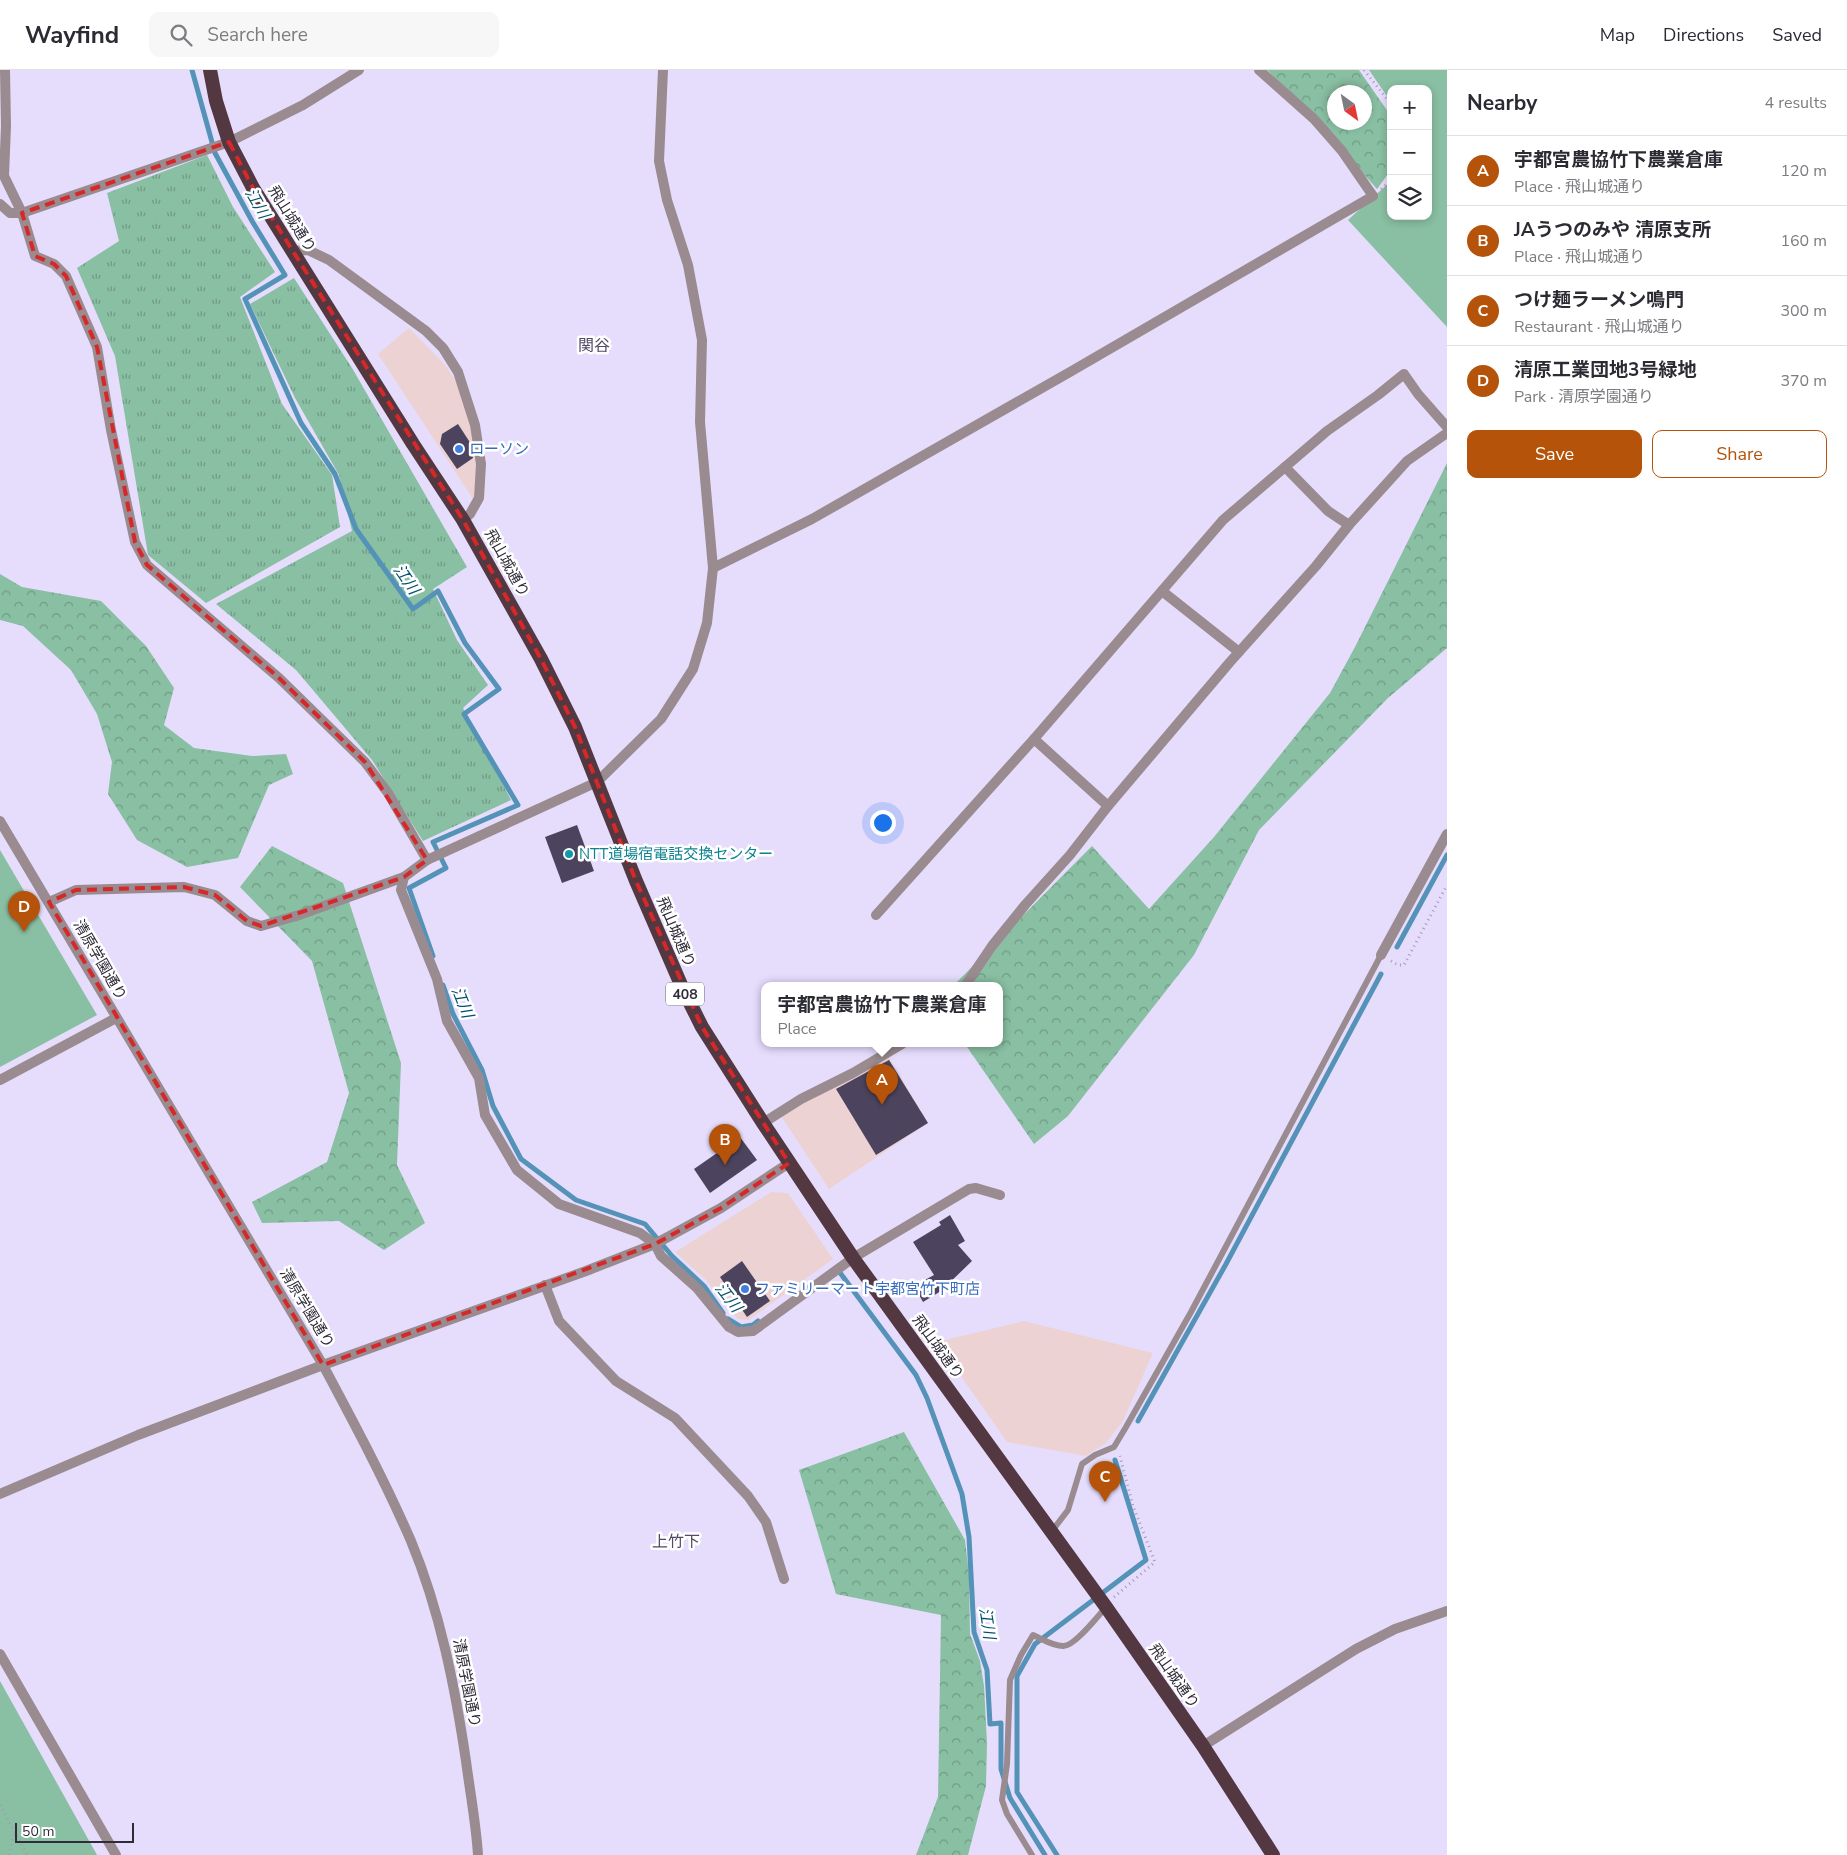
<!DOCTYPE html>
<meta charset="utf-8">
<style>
body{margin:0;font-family:"Nunito Sans","Noto Sans JP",sans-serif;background:#f7f7f7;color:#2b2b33}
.controls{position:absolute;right:15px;top:15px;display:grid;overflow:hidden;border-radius:10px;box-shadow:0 2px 8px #0003}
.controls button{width:45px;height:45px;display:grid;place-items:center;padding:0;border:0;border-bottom:1px solid #e1e1e2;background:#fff;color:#2b2b33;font:25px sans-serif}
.compass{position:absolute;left:1327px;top:15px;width:45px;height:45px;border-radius:50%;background:#fff;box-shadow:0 2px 8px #0003;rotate:147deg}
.scale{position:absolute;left:15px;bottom:12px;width:119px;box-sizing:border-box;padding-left:5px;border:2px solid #2f2b37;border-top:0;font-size:14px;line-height:18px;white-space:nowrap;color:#2f2b37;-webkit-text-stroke:4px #fff;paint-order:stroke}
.you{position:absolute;left:882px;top:752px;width:18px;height:18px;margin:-12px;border:4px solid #fff;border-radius:50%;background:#1a73e8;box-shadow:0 0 0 8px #1a73e833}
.badge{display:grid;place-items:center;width:32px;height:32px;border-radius:50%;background:#b45309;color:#fff;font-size:16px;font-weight:700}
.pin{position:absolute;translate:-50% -41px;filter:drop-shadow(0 1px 2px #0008)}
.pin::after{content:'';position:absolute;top:26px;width:18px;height:15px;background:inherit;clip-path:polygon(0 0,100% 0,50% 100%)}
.popup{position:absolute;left:761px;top:912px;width:242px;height:65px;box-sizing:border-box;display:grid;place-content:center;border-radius:10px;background:#fff;filter:drop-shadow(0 1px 4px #0005);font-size:16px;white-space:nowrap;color:#7c7c81}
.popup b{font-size:19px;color:#2b2b33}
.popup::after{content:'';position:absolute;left:50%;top:100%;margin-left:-10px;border:10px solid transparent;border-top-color:#fff}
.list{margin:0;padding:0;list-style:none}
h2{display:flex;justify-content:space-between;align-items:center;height:65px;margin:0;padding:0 20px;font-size:21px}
h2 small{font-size:16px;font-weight:400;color:#7c7c81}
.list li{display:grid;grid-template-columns:32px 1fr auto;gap:15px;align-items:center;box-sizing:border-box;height:70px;padding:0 20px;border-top:1px solid #e1e1e2}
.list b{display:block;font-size:19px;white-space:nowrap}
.list p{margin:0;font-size:16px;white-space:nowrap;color:#7c7c81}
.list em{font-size:16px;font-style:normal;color:#7c7c81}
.actions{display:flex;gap:10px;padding:15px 20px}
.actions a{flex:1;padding:11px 0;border:1px solid #b45309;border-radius:10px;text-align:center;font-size:18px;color:#b45309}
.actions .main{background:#b45309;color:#fff}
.icon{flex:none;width:28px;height:28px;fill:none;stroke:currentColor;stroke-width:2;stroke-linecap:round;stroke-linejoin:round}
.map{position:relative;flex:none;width:1447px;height:1785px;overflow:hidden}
header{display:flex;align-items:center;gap:30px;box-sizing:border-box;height:70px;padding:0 25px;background:#fff;border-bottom:1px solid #e1e1e2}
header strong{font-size:24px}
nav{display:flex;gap:28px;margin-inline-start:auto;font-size:18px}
.search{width:350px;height:45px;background:#f7f7f7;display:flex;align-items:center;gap:12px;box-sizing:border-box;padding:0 18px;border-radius:10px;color:#7c7c81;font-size:19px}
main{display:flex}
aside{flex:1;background:#fff}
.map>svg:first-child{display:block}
.commercial{fill:#edd2d3}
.grass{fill:url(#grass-tufts)}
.forest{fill:url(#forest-crowns);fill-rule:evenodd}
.park{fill:#89bfa2}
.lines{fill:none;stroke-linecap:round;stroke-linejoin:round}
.stream{stroke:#5493b7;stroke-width:5}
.building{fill:#4c445e}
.path{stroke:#a49cb5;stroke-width:3;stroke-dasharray:1 4;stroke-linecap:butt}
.service{stroke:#9a8b90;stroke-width:6}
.minor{stroke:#9a8b90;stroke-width:10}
.tertiary{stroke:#9a8b90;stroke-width:10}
.trunk{stroke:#533842;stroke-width:14}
.marked{fill:none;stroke:#d62828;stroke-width:4;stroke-dasharray:10 6;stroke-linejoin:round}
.shop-dot{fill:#3f7fe0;stroke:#fff;stroke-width:2}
.culture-dot{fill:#0f9aa8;stroke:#fff;stroke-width:2}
.labels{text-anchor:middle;stroke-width:5;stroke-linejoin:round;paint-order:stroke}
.shield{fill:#fff;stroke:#6d6b73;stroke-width:1}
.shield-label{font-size:14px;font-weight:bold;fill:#2f2b37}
.street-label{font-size:15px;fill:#2f2b37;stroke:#fff}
.shop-label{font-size:15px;fill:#366cbe;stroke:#fff;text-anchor:start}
.culture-label{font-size:15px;fill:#0d838f;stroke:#fff;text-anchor:start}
.water-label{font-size:16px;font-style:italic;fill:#045271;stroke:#fff}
.neighbourhood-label{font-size:16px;fill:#534b65;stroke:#fff}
</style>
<header>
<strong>Wayfind</strong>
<div class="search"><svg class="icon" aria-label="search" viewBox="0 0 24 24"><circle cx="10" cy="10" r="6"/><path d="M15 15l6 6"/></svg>Search here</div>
<nav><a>Map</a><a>Directions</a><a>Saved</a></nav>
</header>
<main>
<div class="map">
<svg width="1447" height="1785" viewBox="0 0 1447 1785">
<defs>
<pattern id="grass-tufts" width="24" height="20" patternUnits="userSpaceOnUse" patternTransform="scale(1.25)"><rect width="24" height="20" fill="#89bfa2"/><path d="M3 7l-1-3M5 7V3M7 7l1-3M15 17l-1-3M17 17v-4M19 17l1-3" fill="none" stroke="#709b85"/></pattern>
<pattern id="forest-crowns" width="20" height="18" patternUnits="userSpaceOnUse" patternTransform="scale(1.25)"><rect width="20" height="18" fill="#89bfa2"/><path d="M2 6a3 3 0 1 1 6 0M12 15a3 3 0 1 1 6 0" fill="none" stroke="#709b85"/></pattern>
</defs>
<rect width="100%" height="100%" fill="#e6ddfd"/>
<g class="commercial">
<path d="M409,258L446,296L476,343L486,400L475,432L378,284Z"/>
<path d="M887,984L928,1053L829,1119L779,1043Z"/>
<path d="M771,1122L788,1123L833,1189L749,1250L738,1249L706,1210L675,1182Z"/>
<path d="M1024,1251L1153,1283L1123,1351L1106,1373L1086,1386L1007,1372L937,1272Z"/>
</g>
<g class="grass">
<path d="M207,85L233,137L275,202L240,227L282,334L332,405L340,457L206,533L148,485L115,286L77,198L119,171L107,123Z"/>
<path d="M294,208L352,298L467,497L433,519L457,570L488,615L463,638L511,730L423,771L372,690L296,600L216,534L352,461L339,405L295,328L250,234Z"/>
</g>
<g class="forest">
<path d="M1267,0H1359L1391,46V100L1377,119L1294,26ZM1334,22H1364V52H1334Z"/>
<path d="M1447,393V578L1388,628L1259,760L1194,885L1068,1046L1034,1074L965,974H1000V916H953L1092,776L1149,839L1214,767L1330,623L1355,577Z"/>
<path d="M0,504L22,517L101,531L146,576L174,618L164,655L194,678L252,686L286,684L293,704L269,715L238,788L187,797L137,770L108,724L112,692L97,644L71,600L23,556L0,550Z"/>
<path d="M272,776L343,813L401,993L397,1095L425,1153L384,1180L339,1151L262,1153L252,1132L327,1092L349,1023L312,891L240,817Z"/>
<path d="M904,1362L965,1470L969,1505L970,1564L980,1591L984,1616L987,1673L986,1716L968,1785H916L938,1727L941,1545L836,1524L799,1400Z"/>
</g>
<g class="park">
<path d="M1369,0H1447V257L1348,150L1391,111V146H1428V19H1391V32Z"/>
<path d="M0,780L97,945L0,997Z"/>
<path d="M0,1611L97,1785H0Z"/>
</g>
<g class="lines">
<g class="stream">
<path d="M192,0L215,83L252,151L285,205L245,229L301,353L335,404L356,459L413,539L438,521L465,573L499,619L464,644L518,735L433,772L446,798L409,818L433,886"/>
<path d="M1397,877L1447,785"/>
<path d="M443,915L453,944L482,1000L493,1036L521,1089L576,1130L645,1154L672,1186L704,1216L723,1243"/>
<path d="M838,1200L916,1305L927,1328L962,1424L969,1467L974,1562L987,1600L990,1654L1001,1653V1699L1010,1728L1045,1785"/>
<path d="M728,1249L741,1257L753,1255L758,1251"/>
<path d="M1138,1351L1226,1194L1381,904"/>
<path d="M1057,1785L1017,1722V1606L1035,1574L1146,1490L1115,1390"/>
</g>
</g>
<g class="building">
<path d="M458,354L471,374L473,388L457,399L440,374L442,364Z"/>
<path d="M577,755L594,801L562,813L545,767Z"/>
<path d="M889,990L928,1053L876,1085L836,1019Z"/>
<path d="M740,1067L757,1090L710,1123L694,1099Z"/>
<path d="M950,1145L965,1171L958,1175L972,1191L941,1221L923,1232L914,1216L934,1205L913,1172L941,1155L939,1152Z"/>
<path d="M742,1191L770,1231L747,1247L720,1207Z"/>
</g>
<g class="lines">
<g class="path">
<path d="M1364,0L1391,34"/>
<path d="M1381,119L1391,111"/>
<path d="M1391,891L1398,895H1404L1447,815"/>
<path d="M1114,1527L1155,1492L1133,1436L1120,1386"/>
<path d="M0,1735L27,1785"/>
<path d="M9,1785L14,1763"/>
</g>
<g class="service">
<path d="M1052,1461L1068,1440L1082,1394L1095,1385L1114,1377L1126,1357L1191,1242L1381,885"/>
<path d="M1032,1785L1007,1744L1002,1730L1007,1694L1010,1610L1021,1585L1033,1565C1042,1569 1053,1576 1063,1576C1074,1577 1098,1546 1106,1537"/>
</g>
<g class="minor">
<path d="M5,0L6,56L4,106L22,143L35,186L54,194L66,206L97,277L111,360L135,472L147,495L279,608L365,692L388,723L427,790"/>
<path d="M663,0L659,91L667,130L688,195L702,270L700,352L713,498L707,553L693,599L661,649L597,712L427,790L404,807L401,820L437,909L447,951L479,1008L485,1045L517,1100L559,1134L640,1163L655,1174L661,1186L697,1218L729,1257L738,1262L753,1261L853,1188L969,1119L976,1118L1000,1125"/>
<path d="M0,134L10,143H22L229,72L303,35L359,0"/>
<path d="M293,181L308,180L329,190L426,261L443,278L458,302L475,355L481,394L479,428L470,444L463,450"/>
<path d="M1349,455L1328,441L1285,397L1327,361L1378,325L1404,304L1418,324L1447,357"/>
<path d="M713,498L812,449L1070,302L1373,126"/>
<path d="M1162,521L1239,582"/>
<path d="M1034,669L1108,736"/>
<path d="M49,832L76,820L184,817L215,825L247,851L261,856L299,845L404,807"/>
<path d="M876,845L1034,669L1223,450L1285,397"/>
<path d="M1381,885L1447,764"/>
<path d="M965,916L992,876L1025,835L1070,785L1108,736L1230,592L1316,496L1349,455L1407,391L1447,363"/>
<path d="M0,1010L116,948"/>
<path d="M763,1053L801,1029L853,1003L902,974"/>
<path d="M545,1215L559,1251L616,1311L675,1348L748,1426L766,1452L784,1509"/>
<path d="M0,1424L138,1365L323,1295L586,1201L655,1174L721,1138L789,1093"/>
<path d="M0,1584L116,1785"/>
<path d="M1203,1676L1356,1579L1395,1559L1447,1541"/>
</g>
<g class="tertiary">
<path d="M1259,0L1314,49L1342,81L1373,126"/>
<path d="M0,751L323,1295C354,1353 385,1411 411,1471C440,1541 455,1617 466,1691C470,1722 476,1753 478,1785"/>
</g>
<path class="trunk" d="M210,0L216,31L229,72L253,118L413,374L463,450L541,589L575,657L636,811L682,917L702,957L763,1053L853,1188L1106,1537L1203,1676L1273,1785"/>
</g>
<path class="marked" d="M229,72L253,118L463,450L541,589L575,657L636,811L702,957L789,1093L721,1138L655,1174L323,1295L49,832L76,820L184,817L215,825L247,851L261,856L404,807L427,790L365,692L279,608L147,495L135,472L97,277L66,206L54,194L35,186L22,143Z"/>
<g class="shop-dot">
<circle cx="459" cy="379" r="5"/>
<circle cx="745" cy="1219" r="5"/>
</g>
<circle class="culture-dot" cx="569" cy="784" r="5"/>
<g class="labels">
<rect class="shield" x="666" y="912.5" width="38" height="23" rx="4"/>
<g class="shield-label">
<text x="685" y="929">408</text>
</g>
<g class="street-label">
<text transform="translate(292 149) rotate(58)" y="5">飛山城通り</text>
<text transform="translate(507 493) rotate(61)" y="5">飛山城通り</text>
<text transform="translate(676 862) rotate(67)" y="5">飛山城通り</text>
<text transform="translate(100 890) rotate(60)" y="5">清原学園通り</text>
<text transform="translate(307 1238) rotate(59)" y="5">清原学園通り</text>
<text transform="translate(938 1277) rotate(54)" y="5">飛山城通り</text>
<text transform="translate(1174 1606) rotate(55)" y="5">飛山城通り</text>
<text transform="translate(467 1613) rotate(79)" y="5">清原学園通り</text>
</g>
<g class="shop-label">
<text x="469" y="384">ローソン</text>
<text x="755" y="1224">ファミリーマート宇都宮竹下町店</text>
</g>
<g class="culture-label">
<text x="579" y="789">NTT道場宿電話交換センター</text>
</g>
<g class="water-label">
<text transform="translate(258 133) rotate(60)" y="6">江川</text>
<text transform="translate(407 509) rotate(55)" y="6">江川</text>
<text transform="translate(463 932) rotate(68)" y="6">江川</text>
<text transform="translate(729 1227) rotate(52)" y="6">江川</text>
<text transform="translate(988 1553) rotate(81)" y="6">江川</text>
</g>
<g class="neighbourhood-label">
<text x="594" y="281">関谷</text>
<text x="676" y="1477">上竹下</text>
</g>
</g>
</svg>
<div class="controls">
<button>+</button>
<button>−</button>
<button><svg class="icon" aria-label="layers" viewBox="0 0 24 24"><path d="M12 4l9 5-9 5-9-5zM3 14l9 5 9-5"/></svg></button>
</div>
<svg class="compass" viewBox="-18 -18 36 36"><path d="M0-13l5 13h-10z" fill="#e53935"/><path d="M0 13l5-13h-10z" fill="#7c7c81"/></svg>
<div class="scale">50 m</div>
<div class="you"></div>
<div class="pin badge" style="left:882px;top:1035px">A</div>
<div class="popup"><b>宇都宮農協竹下農業倉庫</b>Place</div>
<div class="pin badge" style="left:725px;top:1095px">B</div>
<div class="pin badge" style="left:1105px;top:1432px">C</div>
<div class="pin badge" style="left:24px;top:862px">D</div>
</div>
<aside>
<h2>Nearby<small>4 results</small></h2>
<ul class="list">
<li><span class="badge">A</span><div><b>宇都宮農協竹下農業倉庫</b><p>Place · 飛山城通り</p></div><em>120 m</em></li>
<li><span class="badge">B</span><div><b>JAうつのみや 清原支所</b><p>Place · 飛山城通り</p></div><em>160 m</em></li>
<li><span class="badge">C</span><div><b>つけ麺ラーメン鳴門</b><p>Restaurant · 飛山城通り</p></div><em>300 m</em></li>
<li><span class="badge">D</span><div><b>清原工業団地3号緑地</b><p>Park · 清原学園通り</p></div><em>370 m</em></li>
</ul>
<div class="actions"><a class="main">Save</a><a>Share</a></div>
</aside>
</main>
